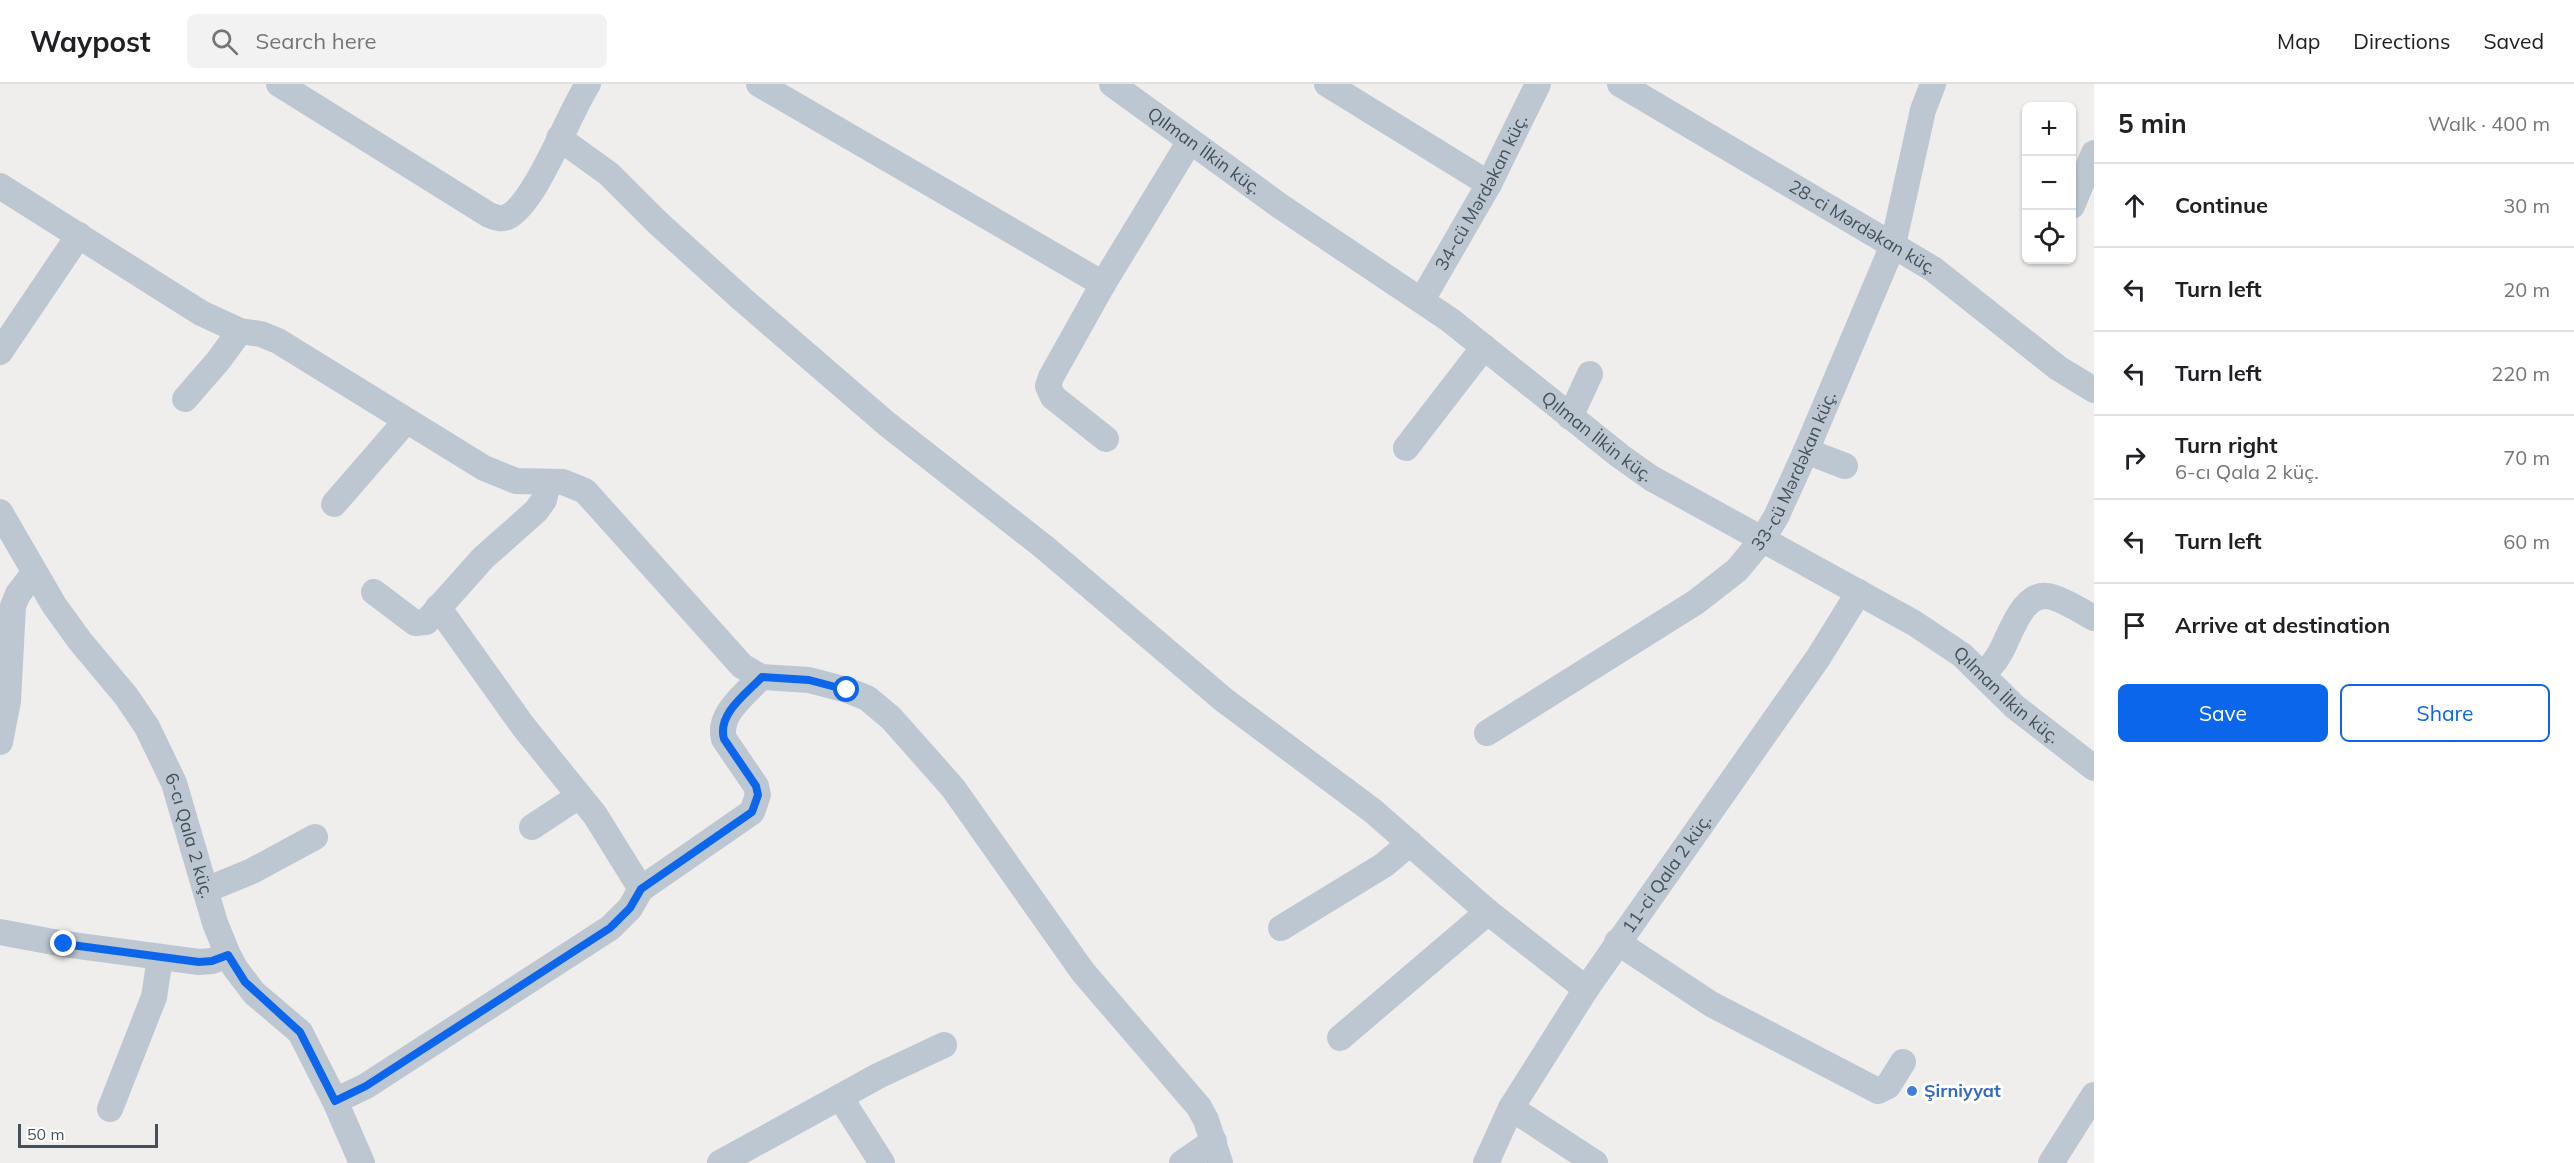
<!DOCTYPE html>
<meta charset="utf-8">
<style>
body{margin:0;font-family:Mulish,sans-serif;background:#f2f2f2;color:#202124}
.controls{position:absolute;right:18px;top:18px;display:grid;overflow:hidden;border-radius:9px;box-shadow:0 2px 4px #0004}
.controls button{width:54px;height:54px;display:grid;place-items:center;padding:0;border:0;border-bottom:2px solid #e0e0e0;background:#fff;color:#202124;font:30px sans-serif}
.scale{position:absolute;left:18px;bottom:15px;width:140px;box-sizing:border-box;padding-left:6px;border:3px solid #44505c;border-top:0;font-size:16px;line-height:21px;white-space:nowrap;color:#44505c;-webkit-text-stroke:4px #fff;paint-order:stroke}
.stop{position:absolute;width:18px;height:18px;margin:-14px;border:4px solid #0b66eb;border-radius:50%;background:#fff}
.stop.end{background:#0b66eb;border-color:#fff;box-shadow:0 2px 6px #0008}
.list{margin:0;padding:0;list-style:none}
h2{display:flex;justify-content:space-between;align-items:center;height:78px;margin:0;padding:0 24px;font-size:26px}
h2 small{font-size:20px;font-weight:400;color:#757577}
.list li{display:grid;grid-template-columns:39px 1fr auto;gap:18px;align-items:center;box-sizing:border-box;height:84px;padding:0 24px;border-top:2px solid #e0e0e0}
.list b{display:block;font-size:22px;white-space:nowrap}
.list p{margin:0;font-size:20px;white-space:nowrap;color:#757577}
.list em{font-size:20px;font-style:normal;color:#757577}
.actions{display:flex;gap:12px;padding:18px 24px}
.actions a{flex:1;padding:14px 0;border:2px solid #0b66eb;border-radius:9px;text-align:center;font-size:21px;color:#0b66eb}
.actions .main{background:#0b66eb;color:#fff}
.icon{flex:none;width:33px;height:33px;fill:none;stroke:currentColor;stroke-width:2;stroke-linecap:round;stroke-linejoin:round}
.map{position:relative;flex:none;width:2094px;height:1079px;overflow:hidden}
header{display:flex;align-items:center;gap:36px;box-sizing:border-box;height:84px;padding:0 30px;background:#fff;border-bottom:2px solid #e0e0e0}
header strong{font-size:28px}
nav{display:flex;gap:33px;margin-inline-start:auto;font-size:21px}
.search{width:420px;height:54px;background:#f2f2f2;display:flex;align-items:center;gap:15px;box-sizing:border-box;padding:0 21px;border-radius:9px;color:#757577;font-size:22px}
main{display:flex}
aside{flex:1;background:#fff}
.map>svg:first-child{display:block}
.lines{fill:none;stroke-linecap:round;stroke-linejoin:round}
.minor{stroke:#bcc7d1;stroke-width:26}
.route{stroke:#0b66eb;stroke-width:8}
.shop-dot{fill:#3f7fe0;stroke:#fff;stroke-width:2}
.labels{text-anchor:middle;stroke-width:6;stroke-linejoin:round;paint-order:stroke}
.street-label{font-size:18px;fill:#44505c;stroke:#fff}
.shop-label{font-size:18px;font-weight:bold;fill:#366cbe;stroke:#fff;text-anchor:start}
</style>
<header>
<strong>Waypost</strong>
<div class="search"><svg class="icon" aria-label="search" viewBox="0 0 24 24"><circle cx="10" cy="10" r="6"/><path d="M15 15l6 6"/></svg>Search here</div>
<nav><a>Map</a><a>Directions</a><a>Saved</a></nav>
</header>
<main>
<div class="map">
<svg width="2094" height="1079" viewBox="0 0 2094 1079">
<rect width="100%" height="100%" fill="#f0eded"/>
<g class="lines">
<g class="minor">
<path d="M279,0L489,131C495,133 501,136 507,133C535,121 569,29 588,0"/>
<path d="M759,0L1103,200"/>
<path id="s1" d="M1112,0L1280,122L1450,236L1620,372L1651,394L1914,539L1962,571L2015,623L2094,684"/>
<path d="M1327,0L1489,100"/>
<path id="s2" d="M1620,0L1933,185L2058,284L2094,306"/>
<path d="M559,54L609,90L658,139L742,215L887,340L1044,463L1224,616L1373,727L1488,828L1586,905"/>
<path d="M0,102L201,229L240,247L261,250L278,257L484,384L516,397L563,398L585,407L742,582L761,593L809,596L847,606L867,614L891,634L953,704L1083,888L1199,1023L1206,1036L1220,1079"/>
<path d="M2072,122L2094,69"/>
<path id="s3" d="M1422,216L1489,100L1538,0"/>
<path d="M0,268L79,151"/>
<path d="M185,315L218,277L240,247"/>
<path d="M1570,333L1590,290"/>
<path d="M1106,355L1053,313L1048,302L1051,293L1103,200L1190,57"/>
<path d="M1406,364L1484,263"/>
<path d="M1806,367L1845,382"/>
<path d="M334,420L406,337"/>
<path id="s4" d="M0,428L54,521L80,557L126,612L147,643L174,699L215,839L228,871L235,884L254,909L300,948L335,1017L362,1079"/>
<path d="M374,508L415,539L426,538L483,474L536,427L544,416L548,398"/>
<path d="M438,523L523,642L595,731L641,805"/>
<path d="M1982,590C1990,584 1995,578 2000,569C2011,550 2023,504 2052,513C2066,517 2081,527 2094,534"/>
<path id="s5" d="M1487,649L1696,518L1737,486L1762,456L1776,433L1806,367L1893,161L1923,26L1933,0"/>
<path d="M0,658L8,617L13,522L18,510L34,489"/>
<path d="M532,743L579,712"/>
<path d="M206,806L252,787L315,753"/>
<path d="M1281,844L1384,781L1410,759"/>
<path d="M0,848L64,860L199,878L212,877L228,871"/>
<path d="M1617,858L1711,920L1878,1007L1888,1002L1903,978"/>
<path d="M1340,954L1488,828"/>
<path d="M840,1013L882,1079"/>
<path d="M335,1017L366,1002L610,844L630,824L641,805L752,728L758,711L756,702L724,655C717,630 746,610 761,593"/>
<path d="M1511,1024L1595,1079"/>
<path d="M110,1025L154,913L160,874"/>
<path d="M720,1079L878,992L944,961"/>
<path d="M1182,1079L1214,1057"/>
<path id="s6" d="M1486,1079L1511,1024L1586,905L1818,574L1859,508"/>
<path d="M2051,1079L2094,1011"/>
</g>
</g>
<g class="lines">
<path class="route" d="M64,860L199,878L212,877L228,871L245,898L300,948L335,1017L366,1002L610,844L630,824L641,805L752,728L758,711L756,702L724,655C717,630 746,610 762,593L809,596L847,606"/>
</g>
<circle class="shop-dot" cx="1912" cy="1007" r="6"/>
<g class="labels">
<g class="street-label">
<text dy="6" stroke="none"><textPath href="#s1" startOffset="114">Qılman İlkin küç.</textPath></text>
<text dy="6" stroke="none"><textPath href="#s3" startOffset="123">34-cü Mərdəkan küç.</textPath></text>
<text dy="6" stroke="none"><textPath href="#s2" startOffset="282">28-ci Mərdəkan küç.</textPath></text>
<text dy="6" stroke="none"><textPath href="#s1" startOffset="600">Qılman İlkin küç.</textPath></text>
<text dy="6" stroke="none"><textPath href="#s5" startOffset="414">33-cü Mərdəkan küç.</textPath></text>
<text dy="6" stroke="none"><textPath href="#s1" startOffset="1086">Qılman İlkin küç.</textPath></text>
<text dy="6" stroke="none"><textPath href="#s4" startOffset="378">6-cı Qala 2 küç.</textPath></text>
<text dy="6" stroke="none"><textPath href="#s6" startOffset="342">11-ci Qala 2 küç.</textPath></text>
</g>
<g class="shop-label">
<text x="1924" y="1013">Şirniyyat</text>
</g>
</g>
</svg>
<div class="controls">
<button>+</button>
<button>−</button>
<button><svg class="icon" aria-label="locate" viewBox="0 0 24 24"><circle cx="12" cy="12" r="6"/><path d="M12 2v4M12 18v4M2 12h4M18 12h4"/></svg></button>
</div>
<div class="scale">50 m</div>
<div class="stop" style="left:847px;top:606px"></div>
<div class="stop end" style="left:64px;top:860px"></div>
</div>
<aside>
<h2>5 min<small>Walk · 400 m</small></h2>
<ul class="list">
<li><svg class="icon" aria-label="ahead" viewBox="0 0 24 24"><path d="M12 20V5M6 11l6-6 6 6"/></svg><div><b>Continue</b></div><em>30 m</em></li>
<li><svg class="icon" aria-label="left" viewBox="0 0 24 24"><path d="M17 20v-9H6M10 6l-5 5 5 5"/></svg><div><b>Turn left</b></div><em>20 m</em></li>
<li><svg class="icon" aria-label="left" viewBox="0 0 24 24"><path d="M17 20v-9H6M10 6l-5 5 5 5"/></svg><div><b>Turn left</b></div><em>220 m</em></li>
<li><svg class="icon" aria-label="right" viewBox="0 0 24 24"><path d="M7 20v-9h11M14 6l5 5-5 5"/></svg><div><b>Turn right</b><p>6-cı Qala 2 küç.</p></div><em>70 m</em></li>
<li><svg class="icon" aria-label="left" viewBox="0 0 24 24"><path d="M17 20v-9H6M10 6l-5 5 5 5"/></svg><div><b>Turn left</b></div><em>60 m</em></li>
<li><svg class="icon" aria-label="arrive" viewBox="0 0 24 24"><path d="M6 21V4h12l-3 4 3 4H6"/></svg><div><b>Arrive at destination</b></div></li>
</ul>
<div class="actions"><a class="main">Save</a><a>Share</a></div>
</aside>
</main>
